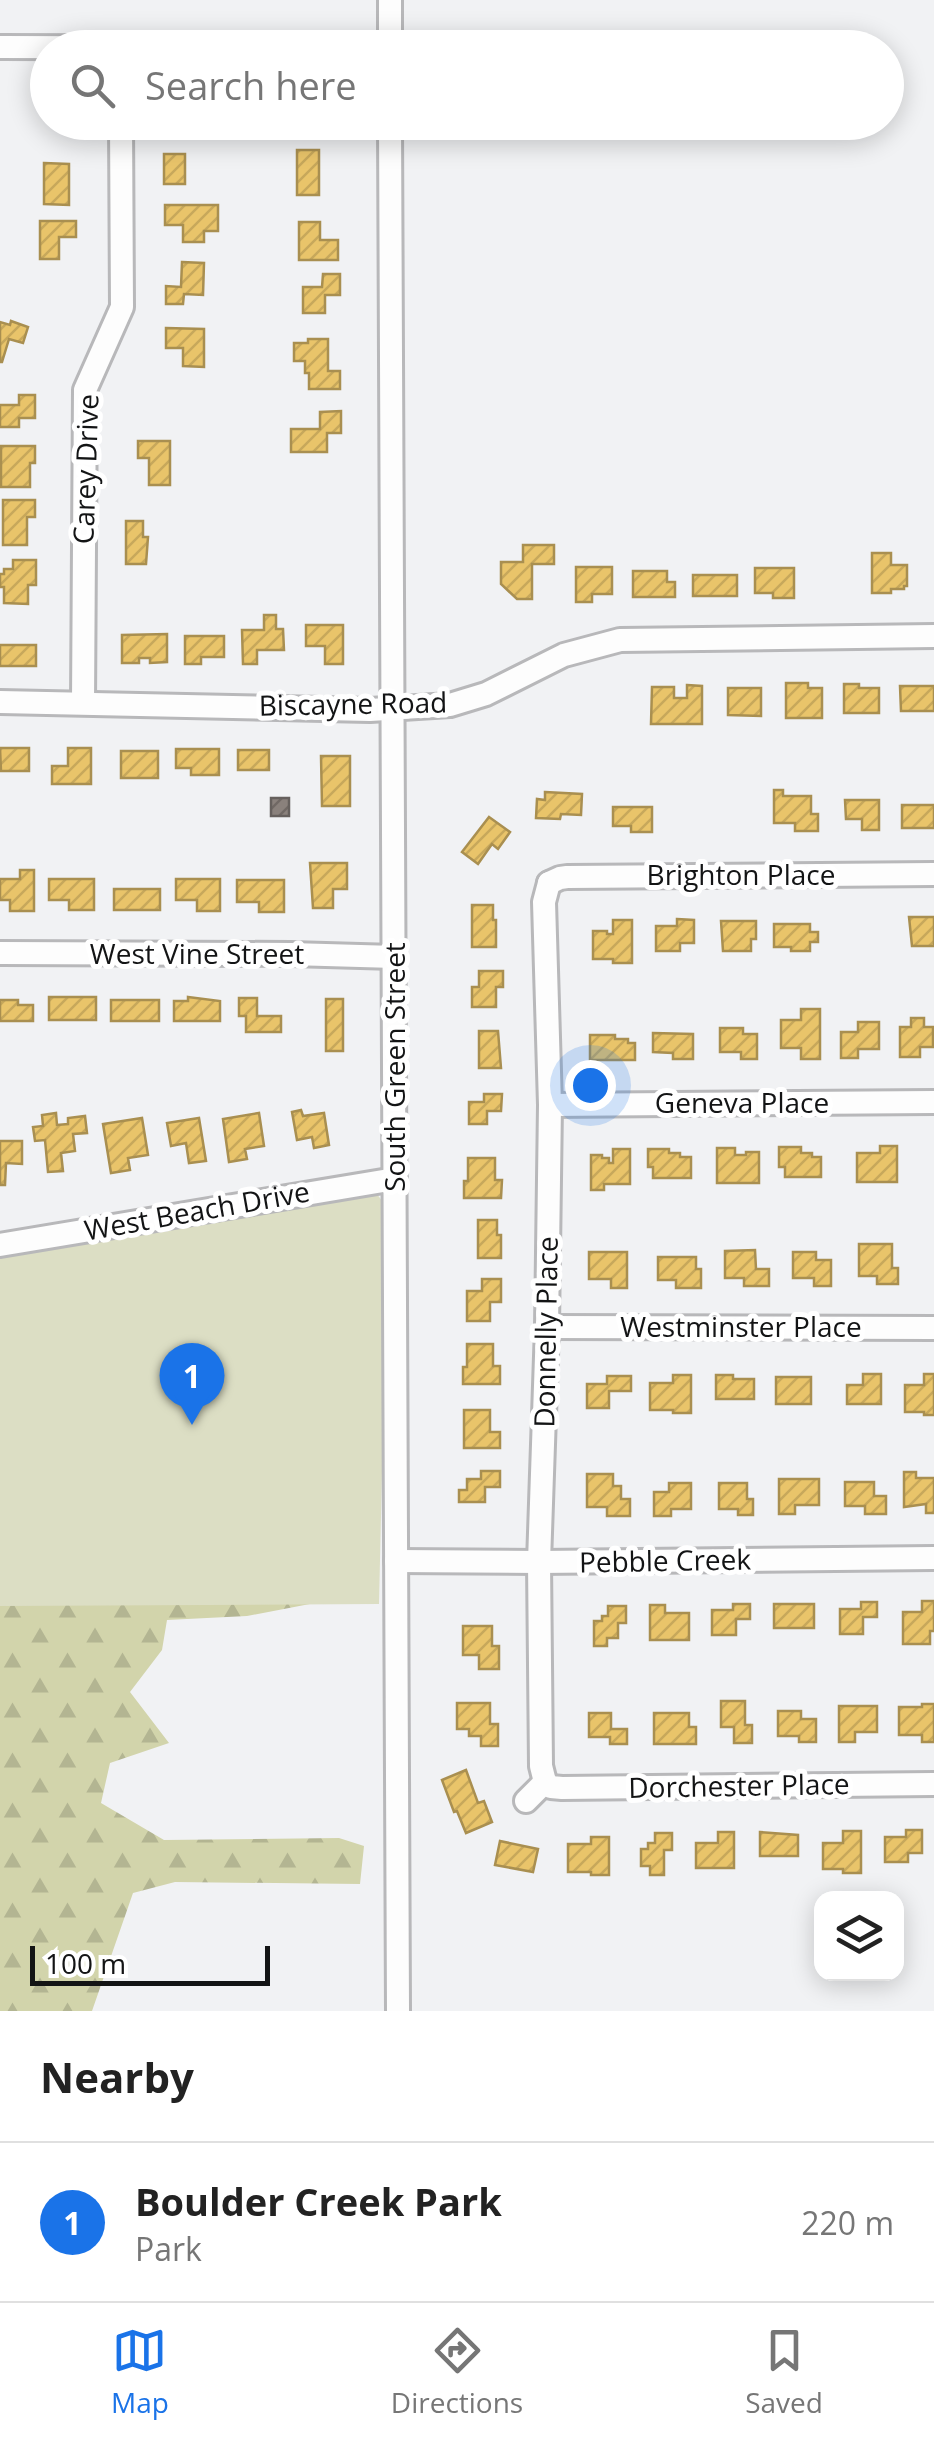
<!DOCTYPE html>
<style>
body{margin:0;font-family:"Open Sans",sans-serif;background:#f2f2f2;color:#222}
.controls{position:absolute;right:30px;bottom:30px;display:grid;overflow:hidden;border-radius:20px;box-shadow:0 5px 25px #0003}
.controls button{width:90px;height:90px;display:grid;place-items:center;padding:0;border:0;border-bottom:2px solid #e0e0e0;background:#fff;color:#222;font:50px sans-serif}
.scale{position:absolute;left:30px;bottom:25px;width:240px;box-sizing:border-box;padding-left:10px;border:5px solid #131415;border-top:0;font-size:28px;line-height:35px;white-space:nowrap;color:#131415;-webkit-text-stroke:8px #fff;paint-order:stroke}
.you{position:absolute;left:590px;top:1085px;width:35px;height:35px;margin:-25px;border:8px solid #fff;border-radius:50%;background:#1a73e8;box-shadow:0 0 0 15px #1a73e833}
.badge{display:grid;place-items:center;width:65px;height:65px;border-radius:50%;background:#1a73e8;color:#fff;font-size:32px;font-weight:700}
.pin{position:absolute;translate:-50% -82px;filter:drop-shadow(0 2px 5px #0008)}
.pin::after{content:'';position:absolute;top:52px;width:35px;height:30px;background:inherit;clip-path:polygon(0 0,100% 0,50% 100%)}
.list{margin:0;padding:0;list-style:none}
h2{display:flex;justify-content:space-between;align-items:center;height:130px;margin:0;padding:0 40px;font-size:42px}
h2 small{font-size:32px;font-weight:400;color:#767676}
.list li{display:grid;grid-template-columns:65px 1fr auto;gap:30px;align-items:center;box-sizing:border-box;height:160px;padding:0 40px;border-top:2px solid #e0e0e0}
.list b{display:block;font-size:38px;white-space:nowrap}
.list p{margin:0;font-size:32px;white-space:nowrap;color:#767676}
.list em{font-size:32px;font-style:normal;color:#767676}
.icon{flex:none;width:55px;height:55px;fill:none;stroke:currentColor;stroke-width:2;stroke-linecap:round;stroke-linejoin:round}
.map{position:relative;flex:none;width:934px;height:2011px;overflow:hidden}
.search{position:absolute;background:#fff;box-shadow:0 5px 25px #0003;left:30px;right:30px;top:30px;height:110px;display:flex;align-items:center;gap:25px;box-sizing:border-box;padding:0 35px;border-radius:55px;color:#767676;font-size:38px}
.sheet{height:290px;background:#fff}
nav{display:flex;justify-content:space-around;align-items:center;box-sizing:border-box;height:140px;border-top:2px solid #e0e0e0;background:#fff;font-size:28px;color:#767676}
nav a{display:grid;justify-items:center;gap:5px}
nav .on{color:#1a73e8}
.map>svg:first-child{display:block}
.forest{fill:url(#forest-firs)}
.park{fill:#dcdec4}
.homes{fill:url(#homes-hatch);stroke:#a98f50;stroke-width:2.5}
.industry{fill:url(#industry-hatch);stroke:#66605d;stroke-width:2.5}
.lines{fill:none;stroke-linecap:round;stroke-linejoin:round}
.minor-casing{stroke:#b8b8ba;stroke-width:28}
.minor{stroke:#fdfdfd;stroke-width:22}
.labels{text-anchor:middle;stroke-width:10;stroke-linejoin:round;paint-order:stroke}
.street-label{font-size:28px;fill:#131415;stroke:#fff}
</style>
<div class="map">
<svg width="934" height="2011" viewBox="0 0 934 2011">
<defs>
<pattern id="forest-firs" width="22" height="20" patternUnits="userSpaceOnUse" patternTransform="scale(2.5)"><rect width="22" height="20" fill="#d2d4ab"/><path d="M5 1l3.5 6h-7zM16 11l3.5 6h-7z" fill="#b3b592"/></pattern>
<pattern id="homes-hatch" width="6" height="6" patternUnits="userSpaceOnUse" patternTransform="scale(2.5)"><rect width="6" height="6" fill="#e9c46a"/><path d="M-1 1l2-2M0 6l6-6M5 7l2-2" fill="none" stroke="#c7a85b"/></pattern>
<pattern id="industry-hatch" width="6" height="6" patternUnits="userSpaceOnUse" patternTransform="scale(2.5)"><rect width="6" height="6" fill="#8a817c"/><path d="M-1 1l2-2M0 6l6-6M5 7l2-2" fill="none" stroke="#706864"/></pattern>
</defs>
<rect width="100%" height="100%" fill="#f1f2f4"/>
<path class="forest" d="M0,1262L372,1592L247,1616L167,1620L162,1650L130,1692L169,1743L110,1763L101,1803L164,1840L339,1838L364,1846L360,1884L175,1882L133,1893L92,2011H0Z"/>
<path class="park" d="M369,1182L388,1210L379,1604L0,1606V1245Z"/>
<g class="homes">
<rect x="306" y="122" width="31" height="11"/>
<rect x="297" y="150" width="22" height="45"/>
<rect x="164" y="154" width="21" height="30"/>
<path d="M44,163L69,164V205L44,204Z"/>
<path d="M165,205H218V231H204V242H183V225H165Z"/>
<path d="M40,221H76V237H59V259H40Z"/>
<path d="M299,222H320V240H338V260H299Z"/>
<path d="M182,262L204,263L203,295L184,294L183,304H166V286L181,287Z"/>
<path d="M323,274H340V295H325V313H303V287H322Z"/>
<path d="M11,321L28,327L23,343L9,339L2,362H0V322L10,325Z"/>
<path d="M166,328L204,329V367L183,366V348H166Z"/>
<path d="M308,339H328V371H340V389H309V373H305V361H294V343H308Z"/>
<path d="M19,395H35V418H19V427H0V405H19Z"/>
<path d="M341,411V433H327V452H291V429H320V412Z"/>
<path d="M138,441H170V485H149V458H138Z"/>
<path d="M1,446H35V463H30V487H1Z"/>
<path d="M3,500H35V517H27V545H3Z"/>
<path d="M126,521H143V537H148L146,564H126Z"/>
<path d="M523,545H554V564H532V599H517L501,584V562H523Z"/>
<path d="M872,553H891V565H907V586H904V589H891V593H872Z"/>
<path d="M13,560H36V585H28V604L4,603V587H0V574H4V569H13Z"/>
<path d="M576,567H612V594H592V602H576Z"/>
<path d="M755,568H794V598H773V593H755Z"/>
<path d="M633,571H667V582H675V597H633Z"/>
<rect x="693" y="575" width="44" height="21"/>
<path d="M264,615H276V629H283L284,650H257V664H243L242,630H264Z"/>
<path d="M306,625H343V664H325V646H306Z"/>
<path d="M167,634V662L150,663V658H139V663H122V635Z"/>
<path d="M185,636H224V657H201V664H185Z"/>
<rect x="0" y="645" width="36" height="21"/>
<path d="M786,683H808V688H822V718H786Z"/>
<path d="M844,684H859V688H879V713H844Z"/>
<path d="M687,685L702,686V724H651L652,687H674V698H687Z"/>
<path d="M900,686H934V711H901Z"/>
<path d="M728,688H761V716L728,715Z"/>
<path d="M0,748H29V771H1Z"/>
<path d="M68,748H91V784H52V766H68Z"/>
<path d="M176,749H219V775H191V768H176Z"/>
<rect x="238" y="750" width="31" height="20"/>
<rect x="121" y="751" width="37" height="27"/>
<path d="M321,756H350V806H322Z"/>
<path d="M774,790H783V796H811V814H818V831H795V823H774Z"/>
<path d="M545,792L582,794L581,815L561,814L560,819L536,818L537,799L545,800Z"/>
<path d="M845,800H879V830H862V819H846Z"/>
<rect x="902" y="805" width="32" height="23"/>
<path d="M613,807H652V832H631V826H613Z"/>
<path d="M489,817L510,832L498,849L492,844L478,864L462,852Z"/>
<path d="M310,863H347V889H333V908H313Z"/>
<path d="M20,870H34V911H10V900H0V879H20Z"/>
<path d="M49,879H94V910H69V900H49Z"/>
<path d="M176,879H220V911H197V900H176Z"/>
<path d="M237,880H284V912H259V902H237Z"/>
<rect x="114" y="889" width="46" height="21"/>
<path d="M472,905H493V920H496V947H472Z"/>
<path d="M909,917H934V946H912Z"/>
<path d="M677,919L694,920V943H680V951H656V926H677Z"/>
<path d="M613,920H632V963H613V959H593V931H607V934H613Z"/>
<path d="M721,921H756V939H751V951H723Z"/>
<path d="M774,924H810V932H818V942H810V951H791V947H774Z"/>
<path d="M479,971H503V987H496V1007H472V987H479Z"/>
<rect x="49" y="997" width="47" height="23"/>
<path d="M188,997L220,1001V1021H174V1001H188Z"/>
<path d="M239,998H257V1016H281V1032H246V1016H239Z"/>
<rect x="326" y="999" width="17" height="52"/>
<path d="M0,1000H18V1005H33V1021H0Z"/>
<rect x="111" y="1000" width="48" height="21"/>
<path d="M801,1009H820V1059H801V1048H781V1020H801Z"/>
<path d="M911,1018H924V1027H933V1047H920V1057H900V1027H911Z"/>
<path d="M858,1022H879V1049H858V1058H841V1032H858Z"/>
<path d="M720,1028H743V1034H757V1059H741V1052H720Z"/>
<path d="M479,1031H498L501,1068H479Z"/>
<path d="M653,1033L693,1034V1059H673V1053L653,1052Z"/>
<path d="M590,1035H615V1039H628V1043H635V1060H590Z"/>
<path d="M484,1094H502L501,1111H487V1124H469V1102H484Z"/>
<path d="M301,1110L303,1116L324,1113L329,1145L314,1148L312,1137L297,1140L292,1112Z"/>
<path d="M56,1113L57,1125L68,1124V1118L85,1116L87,1133L73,1134L75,1151L61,1153L63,1171L48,1172L45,1140L35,1141L33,1127L43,1126L42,1115Z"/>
<path d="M259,1113L264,1146L245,1149L247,1159L229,1162L223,1119Z"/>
<path d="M142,1118L148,1155L128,1158L130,1170L111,1173L103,1124Z"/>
<path d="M199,1118L206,1161L189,1163L186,1143L171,1146L167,1123Z"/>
<path d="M0,1141H22V1164L6,1163L5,1185H0Z"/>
<path d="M880,1146H897V1182H857V1153H880Z"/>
<path d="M779,1147H801V1153H812V1157H821V1177H785V1167H779Z"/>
<path d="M717,1148H735V1155H746V1152H759V1183H717Z"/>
<path d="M613,1149H630V1184H604V1190H591V1155H602V1158H609V1163H613Z"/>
<path d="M648,1149H669V1153H680V1157H691V1178H653V1167H648Z"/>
<path d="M468,1158H495V1180H502L501,1198H464V1181H468Z"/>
<path d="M478,1220H497V1235H501V1258H478Z"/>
<path d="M859,1244H892V1268H898V1284H877V1276H859Z"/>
<path d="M755,1250L756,1269H769V1286H744V1278H725V1251Z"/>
<path d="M589,1252H627V1288H611V1279H589Z"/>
<path d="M793,1252H816V1260H831V1286H814V1278H793Z"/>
<path d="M658,1257H696V1269H701V1288H676V1280H658Z"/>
<path d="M482,1279H501V1302H490V1321H467V1291H482Z"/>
<path d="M467,1344H493V1366H500V1384H463V1367H467Z"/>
<path d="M863,1374H881V1404H847V1385H863Z"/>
<path d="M924,1374H934V1415H924V1412H905V1385H924Z"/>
<path d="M673,1375H691V1413H673V1410H650V1383H673Z"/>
<path d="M716,1375H733V1379H754V1399H716Z"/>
<path d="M607,1376H631V1391H609V1408H587V1384H607Z"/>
<rect x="776" y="1377" width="35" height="27"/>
<path d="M464,1410H490V1432H500V1448H464Z"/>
<path d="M481,1471H500V1487H485V1502H459V1490H467V1479H481Z"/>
<path d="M904,1472H916V1478H934V1513H926V1504L904,1507Z"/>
<path d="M587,1474H613V1486H621V1499H630V1516H607V1507H587Z"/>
<path d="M779,1479H819V1505H795V1514H779Z"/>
<path d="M845,1482H874V1496H886V1514H865V1506H845Z"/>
<path d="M669,1483H691V1509H671V1516H654V1492H669Z"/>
<path d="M719,1483H747V1499H753V1515H738V1509H719Z"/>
<path d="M922,1601H934V1631H930V1644H903V1612H922Z"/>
<path d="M861,1602H877V1617H863V1634H840V1609H861Z"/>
<path d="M733,1604H750V1619H736V1635H712V1610H733Z"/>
<rect x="774" y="1604" width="40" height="24"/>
<path d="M650,1605H665V1613H689V1640H650Z"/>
<path d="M608,1606H626V1623H618V1638H607V1646H594V1621H602V1616H608Z"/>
<path d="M463,1626H492V1646H499V1669H479V1655H463Z"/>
<path d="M721,1701H745V1725H752V1743H734V1727H721Z"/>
<path d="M457,1703H490V1724H498V1746H481V1736H469V1729H457Z"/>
<path d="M922,1704H934V1742H922V1735H899V1707H922Z"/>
<path d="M839,1706H877V1732H855V1742H839Z"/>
<path d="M778,1711H801V1719H816V1742H799V1736H778Z"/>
<path d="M589,1713H611V1729H627V1744H610V1737H589Z"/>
<path d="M654,1713H689V1727H696V1744H654Z"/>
<path d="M466,1770L478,1803L484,1801L492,1822L466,1833L457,1811L454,1812L442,1780Z"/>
<path d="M906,1830H922V1853H908V1862H885V1837H906Z"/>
<path d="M843,1831H861V1873H843V1869H823V1843H843Z"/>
<path d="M718,1832H734V1868H696V1843H718Z"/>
<path d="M760,1832L798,1835V1856H760Z"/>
<path d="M655,1833H672V1850H664V1875H650V1866H641V1849H648V1843H655Z"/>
<path d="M591,1837H609V1875H591V1872H568V1844H591Z"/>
<path d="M500,1841L538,1849L533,1872L495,1865Z"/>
</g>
<rect class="industry" x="271" y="798" width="18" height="18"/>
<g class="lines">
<g class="minor-casing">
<g id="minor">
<path d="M390,0V48"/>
<path d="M0,47L387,48"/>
<path d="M390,122L398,2011"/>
<path d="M0,702L370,710L450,705L486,694L564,655L620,640L934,636"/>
<path d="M83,703L85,390L122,307L121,122"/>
<path d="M549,883L560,878L567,877L934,874"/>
<path d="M0,953L291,954L395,957"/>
<path d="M550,1105L934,1102"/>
<path d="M0,1245L395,1179"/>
<path d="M547,1327L934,1328"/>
<path d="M396,1561L539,1562L934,1558"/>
<path d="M545,1782L541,1766L539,1562L547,1327L550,1105L544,902L549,883"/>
<path d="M545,1782L551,1787L562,1788L934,1784"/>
<path d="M526,1801L545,1782"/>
</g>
</g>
<use href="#minor" class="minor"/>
</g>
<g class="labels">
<g class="street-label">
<text transform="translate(86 469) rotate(-88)" y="10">Carey Drive</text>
<text transform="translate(353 704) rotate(-1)" y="10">Biscayne Road</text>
<text x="741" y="885">Brighton Place</text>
<text x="197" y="964">West Vine Street</text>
<text transform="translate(395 1067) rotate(-90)" y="10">South Green Street</text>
<text x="742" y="1113">Geneva Place</text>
<text transform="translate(197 1211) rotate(-10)" y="10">West Beach Drive</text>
<text x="741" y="1337">Westminster Place</text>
<text transform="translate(546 1332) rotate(-89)" y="10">Donnelly Place</text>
<text transform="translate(665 1561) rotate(-1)" y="10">Pebble Creek</text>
<text transform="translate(739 1786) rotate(-1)" y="10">Dorchester Place</text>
</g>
</g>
</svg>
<div class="controls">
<button><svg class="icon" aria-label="layers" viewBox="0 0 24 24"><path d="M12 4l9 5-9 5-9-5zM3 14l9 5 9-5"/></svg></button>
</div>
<div class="scale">100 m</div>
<div class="you"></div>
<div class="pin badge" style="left:192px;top:1425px">1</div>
<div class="search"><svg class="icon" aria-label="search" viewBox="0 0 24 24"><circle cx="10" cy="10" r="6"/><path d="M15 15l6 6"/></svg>Search here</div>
</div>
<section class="sheet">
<h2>Nearby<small></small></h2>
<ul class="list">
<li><span class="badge">1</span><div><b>Boulder Creek Park</b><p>Park</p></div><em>220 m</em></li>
</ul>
</section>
<nav>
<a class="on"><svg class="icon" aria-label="map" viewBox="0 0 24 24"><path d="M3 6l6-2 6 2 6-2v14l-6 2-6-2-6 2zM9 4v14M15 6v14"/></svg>Map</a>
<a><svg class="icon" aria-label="directions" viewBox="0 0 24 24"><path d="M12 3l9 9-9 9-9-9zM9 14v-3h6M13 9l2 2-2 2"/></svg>Directions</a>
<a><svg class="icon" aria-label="saved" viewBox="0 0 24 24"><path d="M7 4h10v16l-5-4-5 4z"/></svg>Saved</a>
</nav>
